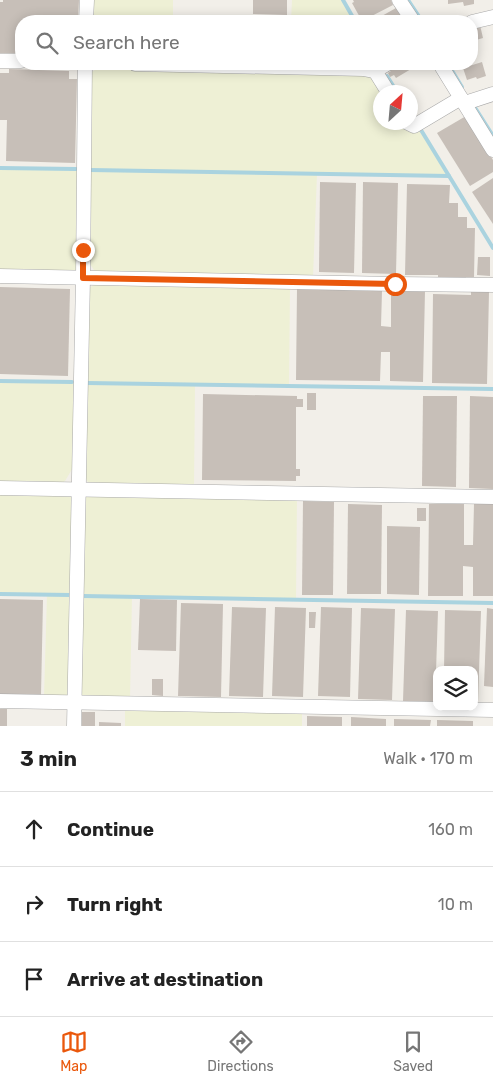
<!DOCTYPE html>
<meta charset="utf-8">
<style>
body{margin:0;font-family:Rubik,sans-serif;background:#f6f6f6;color:#222}
.controls{position:absolute;right:15px;bottom:15px;display:grid;overflow:hidden;border-radius:10px;box-shadow:0 2px 12px #0003}
.controls button{width:45px;height:45px;display:grid;place-items:center;padding:0;border:0;border-bottom:1px solid #e0e0e0;background:#fff;color:#222;font:25px sans-serif}
.compass{position:absolute;left:373px;top:85px;width:45px;height:45px;border-radius:50%;background:#fff;box-shadow:0 2px 12px #0003;rotate:26deg}
.stop{position:absolute;width:15px;height:15px;margin:-11px;border:4px solid #ea580c;border-radius:50%;background:#fff}
.stop.end{background:#ea580c;border-color:#fff;box-shadow:0 1px 5px #0008}
.list{margin:0;padding:0;list-style:none}
h2{display:flex;justify-content:space-between;align-items:center;height:65px;margin:0;padding:0 20px;font-size:21px}
h2 small{font-size:16px;font-weight:400;color:#767676}
.list li{display:grid;grid-template-columns:32px 1fr auto;gap:15px;align-items:center;box-sizing:border-box;height:75px;padding:0 20px;border-top:1px solid #e0e0e0}
.list b{display:block;font-size:19px;white-space:nowrap}
.list em{font-size:16px;font-style:normal;color:#767676}
.icon{flex:none;width:28px;height:28px;fill:none;stroke:currentColor;stroke-width:2;stroke-linecap:round;stroke-linejoin:round}
.map{position:relative;flex:none;width:493px;height:726px;overflow:hidden}
.search{position:absolute;background:#fff;box-shadow:0 2px 12px #0003;left:15px;right:15px;top:15px;height:55px;display:flex;align-items:center;gap:12px;box-sizing:border-box;padding:0 18px;border-radius:20px;color:#767676;font-size:19px}
.sheet{height:290px;background:#fff}
nav{display:flex;justify-content:space-around;align-items:center;box-sizing:border-box;height:70px;border-top:1px solid #e0e0e0;background:#fff;font-size:14px;color:#767676}
nav a{display:grid;justify-items:center;gap:2px}
nav .on{color:#ea580c}
.map>svg:first-child{display:block}
.farmland{fill:#eef0d5}
.lines{fill:none;stroke-linecap:round;stroke-linejoin:round}
.stream{stroke:#aad3df;stroke-width:4}
.building{fill:#c7bfb8}
.minor-casing{stroke:#a9a9a9;stroke-width:15}
.minor{stroke:#fff;stroke-width:14}
.route{stroke:#ea580c;stroke-width:6}
</style>
<div class="map">
<svg width="493" height="726" viewBox="0 0 493 726">
<rect width="100%" height="100%" fill="#f2efe9"/>
<g class="farmland">
<rect x="93" y="0" width="80" height="21"/>
<path d="M292,0H343L355,21H291Z"/>
<path d="M98,68L364,72L374,77L380,92V122L401,123L404,127L413,133L421,130L449,176L317,174L313,277L103,274L94,270L88,261L90,73Z"/>
<path d="M0,168L80,169L78,271L0,272Z"/>
<path d="M99,282L290,287L289,386L195,385L194,487L90,485L84,476L87,289Z"/>
<path d="M0,381L76,382L74,466L65,481L59,484L0,483Z"/>
<path d="M0,490L70,494L73,500L69,697H44L47,595L0,594Z"/>
<path d="M88,492L297,497L296,599L132,596L130,699L84,698L80,694L82,498Z"/>
<path d="M125,710L302,713V726H125Z"/>
</g>
<g class="lines">
<g class="stream">
<path d="M343,0L355,21"/>
<path d="M408,0L422,21"/>
<path d="M448,64L462,87"/>
<path d="M387,76L397,92"/>
<path d="M474,106L493,136"/>
<path d="M421,130L493,248"/>
<path d="M0,168L76,169"/>
<path d="M90,170L449,176"/>
<path d="M0,381L72,382"/>
<path d="M87,383L493,389"/>
<path d="M0,594L70,595"/>
<path d="M83,596L493,603"/>
</g>
</g>
<g class="building">
<path d="M3,0H79L78,21H21V53H0V2H3Z"/>
<path d="M253,0H287V15L253,14Z"/>
<path d="M353,0H391L393,5L362,21L352,3L354,2Z"/>
<path d="M448,0H474V4L464,6L463,2L448,4Z"/>
<path d="M396,8L404,21H383L380,17Z"/>
<path d="M480,25L483,38L476,40V36L472,37V27Z"/>
<path d="M482,62L486,76L477,79L476,77L467,80L463,68Z"/>
<path d="M396,64H408L411,69L396,78L394,75L390,77L388,73L391,71L389,68Z"/>
<path d="M9,69L69,71V79H77L75,163L6,161L7,120H0V73H9Z"/>
<path d="M466,116L493,160V172L470,186L437,133Z"/>
<path d="M493,178V224L472,192Z"/>
<path d="M320,182L356,183L354,273L319,272Z"/>
<path d="M363,182L398,183L396,274L362,273Z"/>
<path d="M407,184L450,185L449,203H458V217H467V228H475L474,277H466V278H438V275H405Z"/>
<path d="M478,257H490V276L477,275Z"/>
<path d="M0,287L70,289L68,376L0,374Z"/>
<path d="M297,289L382,291L381,326L391,327V291H425L423,382L390,381V352H381L380,381L296,380Z"/>
<path d="M471,291L489,292L487,384L432,383L433,294L471,295Z"/>
<rect x="307" y="393" width="9" height="17"/>
<path d="M203,394L297,396V399H303V407H296V469H300V476H296V481L202,480Z"/>
<path d="M423,396H457L456,487L422,486Z"/>
<path d="M470,396L493,397V489L469,488Z"/>
<path d="M303,501L334,502L333,595H302Z"/>
<path d="M348,504L382,505L381,594H347Z"/>
<path d="M429,504H464V545H473L474,504H493V596H473V567L463,566V596H428Z"/>
<rect x="417" y="508" width="9" height="13"/>
<path d="M387,526L420,527L419,595L387,594Z"/>
<path d="M0,599L43,600L41,695L0,694Z"/>
<path d="M140,599L177,600L176,651L138,650Z"/>
<path d="M181,603L223,604L221,697L178,696Z"/>
<path d="M232,607L266,608L263,697L229,696Z"/>
<path d="M275,607L306,608L303,697L272,696Z"/>
<path d="M321,607L352,608L350,697L318,696Z"/>
<path d="M361,608L395,609L392,700L358,699Z"/>
<path d="M487,608L493,609V687L484,686Z"/>
<path d="M406,610L438,611L435,702L403,701Z"/>
<path d="M445,610L481,611L478,702H474V670H444Z"/>
<path d="M309,612H316L315,628H309Z"/>
<path d="M152,679H163V696L152,695Z"/>
<rect x="0" y="709" width="7" height="17"/>
<rect x="82" y="712" width="13" height="14"/>
<path d="M307,716L342,717V726H307Z"/>
<path d="M351,717L386,719V726H351Z"/>
<path d="M394,719L431,720L430,726H394Z"/>
<path d="M437,720L473,721V726H437Z"/>
<path d="M99,722L121,723V726H99Z"/>
</g>
<g class="lines">
<g class="minor-casing">
<g id="minor">
<path d="M399,0L413,21"/>
<path d="M86,21L87,0"/>
<path d="M472,22L493,17"/>
<path d="M0,61H21"/>
<path d="M135,64L364,69L375,71L387,64"/>
<path d="M440,64L493,150"/>
<path d="M375,71L388,92"/>
<path d="M465,103L493,94"/>
<path d="M406,122L414,126L461,98"/>
<path d="M0,276L395,284L493,285"/>
<path d="M0,488L493,497"/>
<path d="M0,701L493,710"/>
<path d="M74,726L83,278L85,64"/>
</g>
</g>
<use href="#minor" class="minor"/>
</g>
<g class="lines">
<path class="route" d="M83,250V278L395,284"/>
</g>
</svg>
<div class="controls">
<button><svg class="icon" aria-label="layers" viewBox="0 0 24 24"><path d="M12 4l9 5-9 5-9-5zM3 14l9 5 9-5"/></svg></button>
</div>
<svg class="compass" viewBox="-18 -18 36 36"><path d="M0-13l5 13h-10z" fill="#e53935"/><path d="M0 13l5-13h-10z" fill="#767676"/></svg>
<div class="stop" style="left:395px;top:284px"></div>
<div class="stop end" style="left:83px;top:250px"></div>
<div class="search"><svg class="icon" aria-label="search" viewBox="0 0 24 24"><circle cx="10" cy="10" r="6"/><path d="M15 15l6 6"/></svg>Search here</div>
</div>
<section class="sheet">
<h2>3 min<small>Walk · 170 m</small></h2>
<ul class="list">
<li><svg class="icon" aria-label="ahead" viewBox="0 0 24 24"><path d="M12 20V5M6 11l6-6 6 6"/></svg><div><b>Continue</b></div><em>160 m</em></li>
<li><svg class="icon" aria-label="right" viewBox="0 0 24 24"><path d="M7 20v-9h11M14 6l5 5-5 5"/></svg><div><b>Turn right</b></div><em>10 m</em></li>
<li><svg class="icon" aria-label="arrive" viewBox="0 0 24 24"><path d="M6 21V4h12l-3 4 3 4H6"/></svg><div><b>Arrive at destination</b></div></li>
</ul>
</section>
<nav>
<a class="on"><svg class="icon" aria-label="map" viewBox="0 0 24 24"><path d="M3 6l6-2 6 2 6-2v14l-6 2-6-2-6 2zM9 4v14M15 6v14"/></svg>Map</a>
<a><svg class="icon" aria-label="directions" viewBox="0 0 24 24"><path d="M12 3l9 9-9 9-9-9zM9 14v-3h6M13 9l2 2-2 2"/></svg>Directions</a>
<a><svg class="icon" aria-label="saved" viewBox="0 0 24 24"><path d="M7 4h10v16l-5-4-5 4z"/></svg>Saved</a>
</nav>
